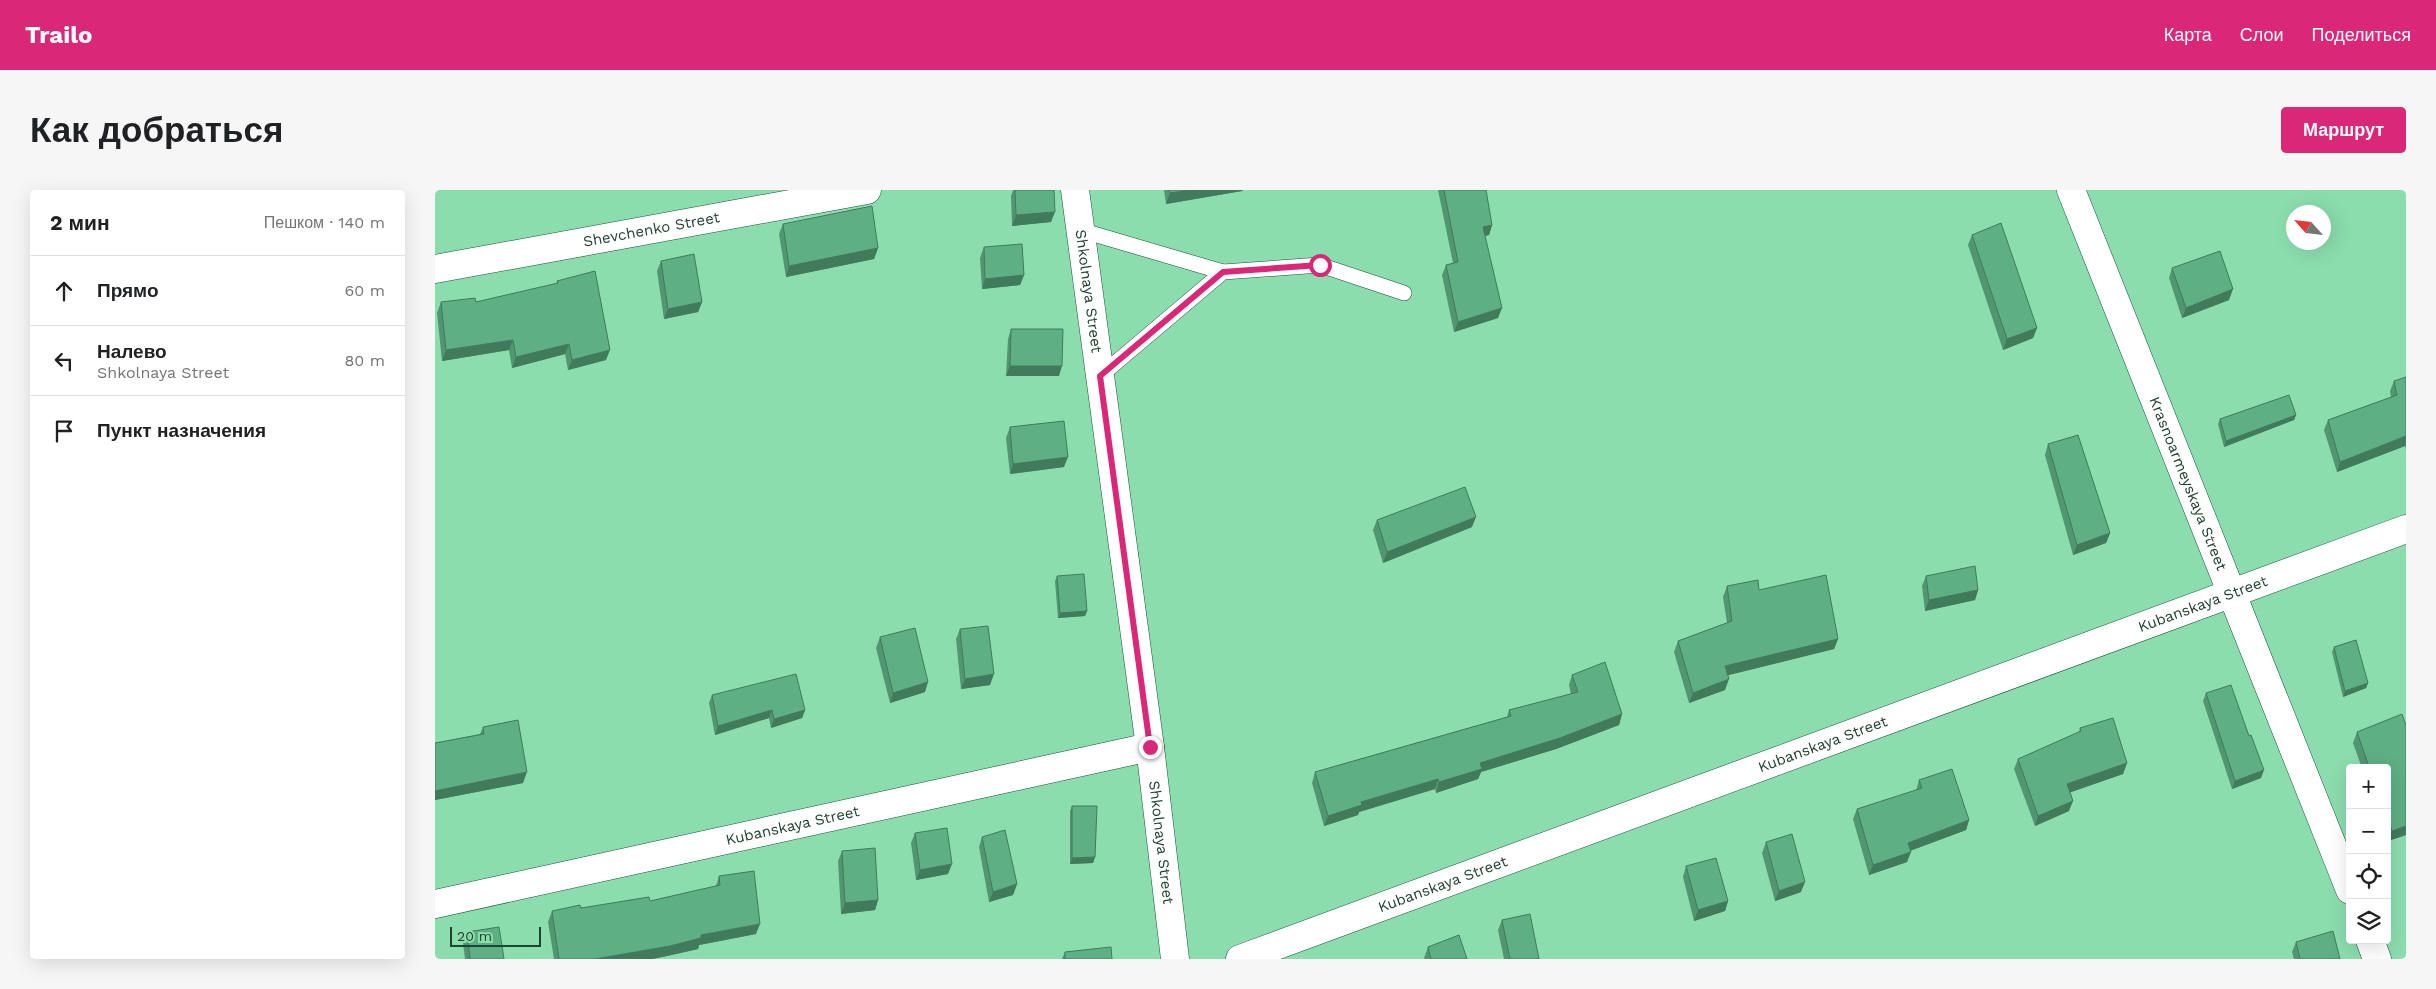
<!DOCTYPE html>
<html lang="ru">
<meta charset="utf-8">
<style>
body{margin:0;font-family:"Work Sans",sans-serif;background:#f6f6f6;color:#202124}
.controls{position:absolute;right:15px;bottom:15px;display:grid;overflow:hidden;border-radius:5px;box-shadow:0 5px 20px #0002}
.controls button{width:45px;height:45px;display:grid;place-items:center;padding:0;border:0;border-bottom:1px solid #e0e0e0;background:#fff;color:#202124;font:25px sans-serif}
.compass{position:absolute;left:1851px;top:15px;width:45px;height:45px;border-radius:50%;background:#fff;box-shadow:0 5px 20px #0002;rotate:297deg}
.scale{position:absolute;left:15px;bottom:12px;width:91px;box-sizing:border-box;padding-left:5px;border:2px solid #204230;border-top:0;font-size:14px;line-height:18px;white-space:nowrap;color:#204230;-webkit-text-stroke:4px #8bddae;paint-order:stroke}
.stop{position:absolute;width:15px;height:15px;margin:-11px;border:4px solid #db2777;border-radius:50%;background:#fff}
.stop.end{background:#db2777;border-color:#fff;box-shadow:0 1px 5px #0008}
.list{margin:0;padding:0;list-style:none}
h2{display:flex;justify-content:space-between;align-items:center;height:65px;margin:0;padding:0 20px;font-size:21px}
h2 small{font-size:16px;font-weight:400;color:#757577}
.list li{display:grid;grid-template-columns:32px 1fr auto;gap:15px;align-items:center;box-sizing:border-box;height:70px;padding:0 20px;border-top:1px solid #e0e0e0}
.list b{display:block;font-size:19px;white-space:nowrap}
.list p{margin:0;font-size:16px;white-space:nowrap;color:#757577}
.list em{font-size:16px;font-style:normal;color:#757577}
.icon{flex:none;width:28px;height:28px;fill:none;stroke:currentColor;stroke-width:2;stroke-linecap:round;stroke-linejoin:round}
.map{position:relative;flex:none;width:1971px;height:769px;overflow:hidden;border-radius:5px}
header{display:flex;align-items:center;gap:30px;box-sizing:border-box;height:70px;padding:0 25px;background:#db2777;color:#fff}
header strong{font-size:24px}
nav{display:flex;gap:28px;margin-inline-start:auto;font-size:18px}
.intro{display:flex;align-items:center;justify-content:space-between;box-sizing:border-box;height:120px;padding:0 30px}
h1{margin:0;font-size:35px}
.button{padding:12px 22px;border-radius:5px;background:#db2777;color:#fff;font-size:18px;font-weight:700}
main{display:flex;gap:30px;padding:0 30px}
aside{flex:1;background:#fff;border-radius:5px;box-shadow:0 5px 20px #0002}
.map>svg:first-child{display:block}
.lines{fill:none;stroke-linecap:round;stroke-linejoin:round}
.lane-casing{stroke:#135536;stroke-width:16}
.street-casing{stroke:#135536;stroke-width:29}
.lane{stroke:#fff;stroke-width:15}
.street{stroke:#fff;stroke-width:28}
.wall{fill:#519671}
.shaded-wall{fill:#427a5c}
.building{fill:#5eaf83;stroke:#427a5c}
.route{stroke:#db2777;stroke-width:6}
.labels{text-anchor:middle;stroke-width:4;stroke-linejoin:round;paint-order:stroke}
.street-label{font-size:15px;fill:#204230;stroke:#8bddae}
</style>
<header>
<strong>Trailo</strong>
<nav><a>Карта</a><a>Слои</a><a>Поделиться</a></nav>
</header>
<div class="intro"><h1>Как добраться</h1><a class="button">Маршрут</a></div>
<main>
<aside>
<h2>2 мин<small>Пешком · 140 m</small></h2>
<ul class="list">
<li><svg class="icon" aria-label="ahead" viewBox="0 0 24 24"><path d="M12 20V5M6 11l6-6 6 6"/></svg><div><b>Прямо</b></div><em>60 m</em></li>
<li><svg class="icon" aria-label="left" viewBox="0 0 24 24"><path d="M17 20v-9H6M10 6l-5 5 5 5"/></svg><div><b>Налево</b><p>Shkolnaya Street</p></div><em>80 m</em></li>
<li><svg class="icon" aria-label="arrive" viewBox="0 0 24 24"><path d="M6 21V4h12l-3 4 3 4H6"/></svg><div><b>Пункт назначения</b></div></li>
</ul>
</aside>
<div class="map">
<svg width="1971" height="769" viewBox="0 0 1971 769">
<rect width="100%" height="100%" fill="#8bddae"/>
<g class="lines">
<g class="lane-casing">
<g id="lane">
<path d="M645,40L788,82"/>
<path d="M665,186L788,82L885,75L969,103"/>
</g>
</g>
<g class="street-casing">
<g id="street">
<path id="s1" d="M640,0L715,557L740,769"/>
<path id="s2" d="M1636,0L1915,700"/>
<path id="s3" d="M0,79L432,0"/>
<path id="s4" d="M0,714L715,557"/>
<path d="M1935,750L1942,769"/>
<path id="s5" d="M805,769L1971,339"/>
</g>
</g>
<use href="#lane" class="lane"/>
<use href="#street" class="street"/>
</g>
<g class="wall">
<path d="M578,0H619L616,32L577,36L576,6Z"/>
<path d="M729,0H808L807,1L731,14Z"/>
<path d="M1003,0H1051L1057,35L1054,45L1050,46L1063,128L1019,142L1007,85L1011,75L1018,73Z"/>
<path d="M348,34L443,58L439,69L351,87L344,44Z"/>
<path d="M1537,45L1602,138L1598,148L1568,160L1533,55Z"/>
<path d="M549,57L589,85L585,95L547,99L545,68Z"/>
<path d="M226,71L267,112L263,122L229,129L222,81Z"/>
<path d="M1737,78L1794,110L1747,128L1734,88Z"/>
<path d="M122,91L171,170L133,180L130,164L77,178L74,160L7,171L2,123L6,112H41L121,94Z"/>
<path d="M576,139L624,186H571L573,149Z"/>
<path d="M1971,187V260L1970,256L1902,282L1889,240L1893,230L1956,207L1955,201L1959,191Z"/>
<path d="M1861,225L1859,230L1789,257L1783,234L1785,229Z"/>
<path d="M575,237L629,277L575,284L571,248Z"/>
<path d="M1613,254L1675,343L1671,353L1638,365L1610,265Z"/>
<path d="M942,330L1037,337L948,373L938,340Z"/>
<path d="M622,386L652,421L650,426L623,428L620,391Z"/>
<path d="M1491,386L1543,400L1540,410L1490,421L1487,396Z"/>
<path d="M1292,396L1324,400L1403,449L1399,459L1292,485L1290,500L1254,513L1239,462L1243,451L1292,433L1288,407Z"/>
<path d="M525,439L555,495L526,499L521,449Z"/>
<path d="M445,447L490,502L455,513L441,458Z"/>
<path d="M1899,457L1933,493L1931,498L1908,507L1897,462Z"/>
<path d="M1137,485L1187,524L1184,535L1121,559L1046,582L1043,589L1001,603L1000,599L924,622L923,625L889,636L877,593L880,582L1072,527L1074,520L1136,504L1134,495Z"/>
<path d="M1771,503L1826,588L1797,599L1768,511Z"/>
<path d="M277,505L370,520L367,528L336,538L334,528L280,545L274,513Z"/>
<path d="M1971,535V645L1953,651L1952,649V578H1927L1918,553L1922,542Z"/>
<path d="M48,537L88,593L0,610V553L45,544Z"/>
<path d="M1645,538L1692,573L1688,584L1635,602L1634,621L1600,636L1579,579L1583,569L1644,542Z"/>
<path d="M1484,590L1534,630L1531,640L1475,661L1472,672L1434,685L1418,629L1422,619L1481,601Z"/>
<path d="M637,616L660,667L658,673L635,674V621Z"/>
<path d="M480,643L513,684L481,690L476,653Z"/>
<path d="M547,647L582,694L578,705L554,712L544,657Z"/>
<path d="M1331,652L1366,702L1340,711L1327,663Z"/>
<path d="M407,661L443,710L440,720L406,724L403,671Z"/>
<path d="M1251,676L1293,711L1290,721L1259,731L1248,687Z"/>
<path d="M284,686L321,744L264,755L263,759L232,766L217,769H119L113,732L117,721L215,711L281,696Z"/>
<path d="M1067,730L1104,769H1069L1063,740Z"/>
<path d="M32,742L69,769H30L28,753Z"/>
<path d="M1861,752L1905,769H1859L1857,762Z"/>
<path d="M993,757L1032,769H990L989,768Z"/>
<path d="M630,762L677,769H627Z"/>
</g>
<g class="shaded-wall">
<path d="M755,0H808L807,1L731,14L735,3Z"/>
<path d="M620,22L616,32L577,36L581,25Z"/>
<path d="M1057,35L1054,45L1045,47L1048,37Z"/>
<path d="M443,58L439,69L351,87L354,76Z"/>
<path d="M589,85L585,95L547,99L550,89Z"/>
<path d="M1798,99L1794,110L1747,128L1751,118Z"/>
<path d="M267,112L263,122L229,129L233,119Z"/>
<path d="M1067,118L1063,128L1019,142L1023,132Z"/>
<path d="M1602,138L1598,148L1568,160L1572,149Z"/>
<path d="M78,150L74,160L7,171L11,160Z"/>
<path d="M134,154L130,164L77,178L81,167Z"/>
<path d="M175,160L171,170L133,180L137,170Z"/>
<path d="M575,176H627L624,186H571Z"/>
<path d="M1861,225L1859,230L1789,257L1791,251Z"/>
<path d="M1971,246V253L1970,256L1902,282L1905,272Z"/>
<path d="M633,267L629,277L575,284L578,274Z"/>
<path d="M1041,327L1037,337L948,373L952,362Z"/>
<path d="M1675,343L1671,353L1638,365L1642,355Z"/>
<path d="M1543,400L1540,410L1490,421L1494,410Z"/>
<path d="M652,421L650,426L623,428L625,423Z"/>
<path d="M1403,449L1399,459L1286,487L1290,476Z"/>
<path d="M559,484L555,495L526,499L530,489Z"/>
<path d="M1294,489L1290,500L1254,513L1258,503Z"/>
<path d="M493,492L490,502L455,513L458,503Z"/>
<path d="M1933,493L1931,498L1908,507L1910,501Z"/>
<path d="M337,520L334,528L280,545L283,536Z"/>
<path d="M370,520L367,528L336,538L339,529Z"/>
<path d="M1187,524L1184,535L1121,559L1046,582L1043,589L1001,603L1004,592L1045,573Z"/>
<path d="M1692,573L1688,584L1628,605L1632,594Z"/>
<path d="M1829,580L1826,588L1797,599L1800,591Z"/>
<path d="M92,582L88,593L0,610V601Z"/>
<path d="M1003,589L1000,599L924,622L923,625L889,636L893,626L926,612Z"/>
<path d="M1638,611L1634,621L1600,636L1603,626Z"/>
<path d="M1534,630L1531,640L1469,663L1473,653Z"/>
<path d="M1971,636V645L1953,651L1957,641Z"/>
<path d="M1476,662L1472,672L1434,685L1438,675Z"/>
<path d="M660,667L658,673L635,674L637,668Z"/>
<path d="M517,674L513,684L481,690L485,680Z"/>
<path d="M1370,692L1366,702L1340,711L1344,701Z"/>
<path d="M582,694L578,705L554,712L558,702Z"/>
<path d="M443,710L440,720L406,724L410,713Z"/>
<path d="M1293,711L1290,721L1259,731L1263,720Z"/>
<path d="M325,734L321,744L264,755L263,759L232,766L217,769H160L266,745Z"/>
</g>
<g class="building">
<path d="M580,0H619L620,22L581,25Z"/>
<path d="M734,0H755L735,3Z"/>
<path d="M1009,0H1051L1057,35L1048,37L1067,118L1023,132L1011,75L1023,72Z"/>
<path d="M437,16L443,58L354,76L348,34Z"/>
<path d="M1566,33L1602,138L1572,149L1537,45Z"/>
<path d="M587,54L589,85L550,89L549,57Z"/>
<path d="M1785,61L1798,99L1751,118L1737,78Z"/>
<path d="M259,64L267,112L233,119L226,71Z"/>
<path d="M160,81L175,160L137,170L134,154L81,167L78,150L11,160L6,112L40,108L41,112L123,93L122,91Z"/>
<path d="M576,139H628L627,176H575Z"/>
<path d="M1971,187V246L1905,272L1893,230L1962,205L1959,191Z"/>
<path d="M1854,205L1861,225L1791,251L1785,229Z"/>
<path d="M629,231L633,267L578,274L575,237Z"/>
<path d="M1643,245L1675,343L1642,355L1613,254Z"/>
<path d="M1030,297L1041,327L952,362L942,330Z"/>
<path d="M1540,376L1543,400L1494,410L1491,386Z"/>
<path d="M649,384L652,421L625,423L622,386Z"/>
<path d="M1391,385L1403,449L1290,476L1294,489L1258,503L1243,451L1297,431L1292,396L1323,390L1324,400Z"/>
<path d="M553,436L559,484L530,489L525,439Z"/>
<path d="M480,438L493,492L458,503L445,447Z"/>
<path d="M1921,450L1933,493L1910,501L1899,457Z"/>
<path d="M1170,472L1187,524L1125,548L1045,573L1047,579L1004,592L1003,589L926,612L927,615L893,626L880,582L1076,526L1074,520L1143,502L1137,485Z"/>
<path d="M361,484L370,520L339,529L337,520L283,536L277,505Z"/>
<path d="M1796,495L1814,546L1816,545L1829,580L1800,591L1771,503Z"/>
<path d="M1967,524L1971,535V636L1957,641L1952,626V578H1937V576L1934,577L1922,542Z"/>
<path d="M1678,528L1692,573L1632,594L1638,611L1603,626L1583,569L1646,541L1645,538Z"/>
<path d="M83,530L92,582L0,601V553L49,544L48,537Z"/>
<path d="M1517,579L1534,630L1473,653L1476,662L1438,675L1422,619L1487,598L1484,590Z"/>
<path d="M637,616H662L660,667L637,668Z"/>
<path d="M512,638L517,674L485,680L480,643Z"/>
<path d="M570,640L582,694L558,702L547,647Z"/>
<path d="M1357,644L1370,692L1344,701L1331,652Z"/>
<path d="M440,658L443,710L410,713L407,661Z"/>
<path d="M1281,668L1293,711L1263,720L1251,676Z"/>
<path d="M319,681L325,734L266,745V748L235,756L160,769H124L117,721L145,715L146,718L214,707L215,711L285,695L284,686Z"/>
<path d="M1095,724L1104,769H1075L1067,730Z"/>
<path d="M64,737L69,769H35L32,742Z"/>
<path d="M1898,741L1905,769H1865L1861,752Z"/>
<path d="M1024,745L1032,769H996L993,757Z"/>
<path d="M676,757L677,769H630V762Z"/>
</g>
<g class="lines">
<path class="route" d="M715,557L665,186L788,82L885,75"/>
</g>
<g class="labels">
<g class="street-label">
<text dy="5" stroke="none"><textPath href="#s3" startOffset="220">Shevchenko Street</textPath></text>
<text dy="5" stroke="none"><textPath href="#s1" startOffset="102">Shkolnaya Street</textPath></text>
<text dy="5" stroke="none"><textPath href="#s2" startOffset="316">Krasnoarmeyskaya Street</textPath></text>
<text dy="5" stroke="none"><textPath href="#s5" startOffset="1026">Kubanskaya Street</textPath></text>
<text dy="5" stroke="none"><textPath href="#s5" startOffset="621">Kubanskaya Street</textPath></text>
<text dy="5" stroke="none"><textPath href="#s4" startOffset="366">Kubanskaya Street</textPath></text>
<text dy="5" stroke="none"><textPath href="#s1" startOffset="658">Shkolnaya Street</textPath></text>
<text dy="5" stroke="none"><textPath href="#s5" startOffset="216">Kubanskaya Street</textPath></text>
</g>
</g>
</svg>
<div class="controls">
<button>+</button>
<button>−</button>
<button><svg class="icon" aria-label="locate" viewBox="0 0 24 24"><circle cx="12" cy="12" r="6"/><path d="M12 2v4M12 18v4M2 12h4M18 12h4"/></svg></button>
<button><svg class="icon" aria-label="layers" viewBox="0 0 24 24"><path d="M12 4l9 5-9 5-9-5zM3 14l9 5 9-5"/></svg></button>
</div>
<svg class="compass" viewBox="-18 -18 36 36"><path d="M0-13l5 13h-10z" fill="#e53935"/><path d="M0 13l5-13h-10z" fill="#757577"/></svg>
<div class="scale">20 m</div>
<div class="stop" style="left:885px;top:75px"></div>
<div class="stop end" style="left:715px;top:557px"></div>
</div>
</main>
